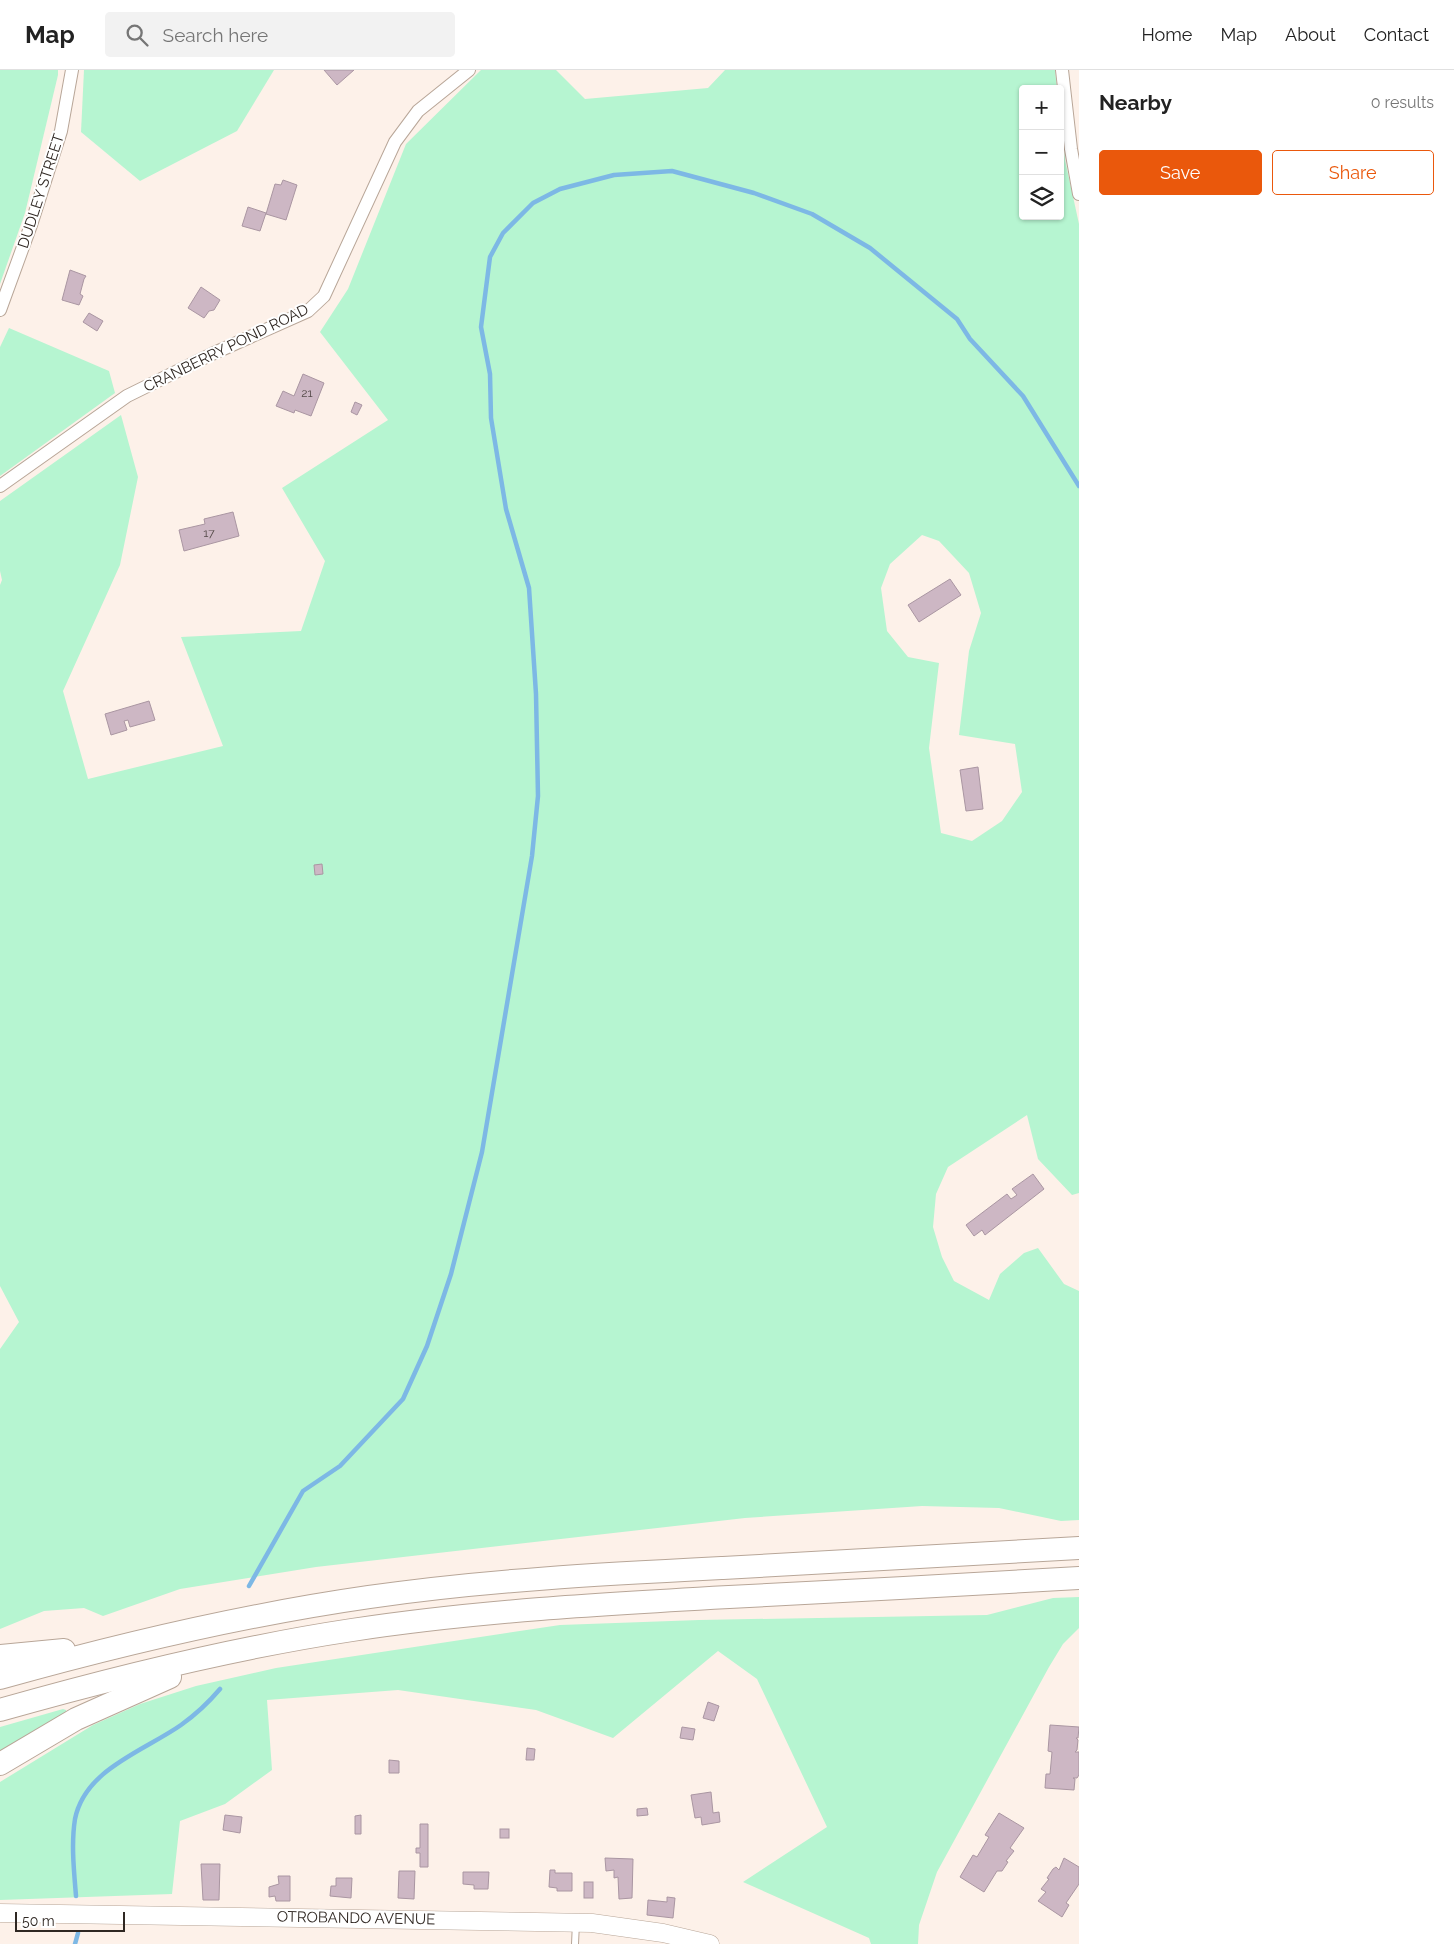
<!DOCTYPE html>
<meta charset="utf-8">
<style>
body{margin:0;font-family:Raleway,sans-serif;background:#f2f2f2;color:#222}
.controls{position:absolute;right:15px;top:15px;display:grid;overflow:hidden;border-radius:5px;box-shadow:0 1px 4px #0004}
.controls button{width:45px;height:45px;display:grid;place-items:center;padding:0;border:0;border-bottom:1px solid #e0e0e0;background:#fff;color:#222;font:25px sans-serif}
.scale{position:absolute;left:15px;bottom:12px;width:110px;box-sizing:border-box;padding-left:5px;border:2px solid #2f2722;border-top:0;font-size:14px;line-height:18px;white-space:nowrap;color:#2f2722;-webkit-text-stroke:4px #fff;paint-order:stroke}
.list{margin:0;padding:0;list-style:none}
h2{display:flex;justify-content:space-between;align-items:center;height:65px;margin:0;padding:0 20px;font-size:21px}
h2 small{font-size:16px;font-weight:400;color:#767676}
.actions{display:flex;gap:10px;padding:15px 20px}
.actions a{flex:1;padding:11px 0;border:1px solid #ea580c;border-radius:5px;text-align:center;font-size:18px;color:#ea580c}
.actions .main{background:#ea580c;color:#fff}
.icon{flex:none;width:28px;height:28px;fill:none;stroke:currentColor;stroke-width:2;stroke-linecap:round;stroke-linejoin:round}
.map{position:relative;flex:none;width:1079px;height:1874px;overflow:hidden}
header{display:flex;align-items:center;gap:30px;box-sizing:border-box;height:70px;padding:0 25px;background:#fff;border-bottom:1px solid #e0e0e0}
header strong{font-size:24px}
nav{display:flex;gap:28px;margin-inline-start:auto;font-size:18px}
.search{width:350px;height:45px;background:#f2f2f2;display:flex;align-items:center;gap:12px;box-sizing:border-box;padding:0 18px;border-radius:5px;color:#767676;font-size:19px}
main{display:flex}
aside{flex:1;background:#fff}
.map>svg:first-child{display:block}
.green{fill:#b6f5d1;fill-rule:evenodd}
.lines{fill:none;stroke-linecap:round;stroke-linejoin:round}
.stream{stroke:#7db8e5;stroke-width:4.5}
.building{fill:#cdb7c4;stroke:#aa96a2}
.lane-casing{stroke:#b8a698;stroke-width:8}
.street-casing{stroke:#b8a698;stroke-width:14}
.secondary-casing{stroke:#b8a698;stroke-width:19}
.highway-casing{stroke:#b8a698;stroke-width:24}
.lane{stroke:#fff;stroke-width:6}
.street{stroke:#fff;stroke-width:12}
.secondary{stroke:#fff;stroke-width:18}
.highway{stroke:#fff;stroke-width:22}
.labels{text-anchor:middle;stroke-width:4;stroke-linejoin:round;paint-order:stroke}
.number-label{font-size:12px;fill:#564b4a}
.street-label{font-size:15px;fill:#2f2722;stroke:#fff}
</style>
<header>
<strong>Map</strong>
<div class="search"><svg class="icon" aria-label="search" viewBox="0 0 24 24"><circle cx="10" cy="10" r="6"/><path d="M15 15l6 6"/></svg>Search here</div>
<nav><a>Home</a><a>Map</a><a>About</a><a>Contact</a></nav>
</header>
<main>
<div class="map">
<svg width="1079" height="1874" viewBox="0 0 1079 1874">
<rect width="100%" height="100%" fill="#fdf1e9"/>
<g class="green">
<path d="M0,0H58V5L25,143L0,214Z"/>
<path d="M84,0H274L237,61L140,111L81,62Z"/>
<path d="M481,0H556L585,29L708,18L725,0H1055L1057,19H1023V146H1060V49L1065,90L1079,154V1123L1072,1125L1038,1089L1027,1045L948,1097L936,1124L933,1157L942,1187L954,1211L989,1230L1000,1204L1024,1183L1038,1178L1064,1214L1079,1221V1450L1061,1451L999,1438L922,1436L745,1448L316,1497L180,1519L103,1546L84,1538L44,1541L0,1559V1279L19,1252L0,1216V515L2,510L0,501V431L121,345L138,407L120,495L63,621L88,709L223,676L181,567L301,561L325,491L282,418L388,350L320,262L348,219L406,74ZM922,465L939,471L969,503L981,543L969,581L959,665L1015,674L1022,722L1002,751L972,771L941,763L929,678L939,593L908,587L887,561L881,518L890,494Z"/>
<path d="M9,258L109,301L115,323L0,406V277Z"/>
<path d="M1079,1527V1558L1063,1574L1049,1597L937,1802L919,1855L918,1874H871L869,1868L743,1812L827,1757L757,1609L718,1581L613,1668L536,1640L398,1620L267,1630L272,1700L225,1734L180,1751L172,1824L0,1830V1712L93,1655L140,1634L196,1616L276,1598L560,1555L699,1550L987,1545L1053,1528Z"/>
<path d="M63,1639L66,1640V1643L0,1681V1657Z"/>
</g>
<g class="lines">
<g class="stream">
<path d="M249,1516L303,1421L340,1396L403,1329L427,1276L451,1204L482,1082L532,786L538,726L536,624L529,518L506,439L491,348L490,304L481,257L490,187L503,163L533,133L560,119L614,105L672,101L754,123L812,144L870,178L957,249L970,269L1023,326L1079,416"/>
<path d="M76,1826C74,1801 71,1774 75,1749C85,1699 144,1681 181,1655C195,1645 209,1632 220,1619"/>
<path d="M75,1874L78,1863"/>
</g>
</g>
<g class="building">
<path d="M324,0H354L337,15Z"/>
<path d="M283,110L297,115L286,150L266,144L275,114L281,115Z"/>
<path d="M248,137L266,143L260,161L242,156Z"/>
<path d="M70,200L86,206L84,209L80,224L83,226L79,235L62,230Z"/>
<path d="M201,217L220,230L214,240L209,241L204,248L188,238Z"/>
<path d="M89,243L103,251L97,261L83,252Z"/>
<path d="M303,304L324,313L311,346L295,340L294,343L276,336L283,321L294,326Z"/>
<path d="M355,332L362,335L357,345L351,342Z"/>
<path d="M233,442L239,466L184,481L179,460L205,454L204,449Z"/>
<path d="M950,509L961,525L919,552L908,535Z"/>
<path d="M149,631L155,650L130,657L128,650L124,651L127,660L111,665L105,644Z"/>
<path d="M978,697L983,739L966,741L960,700Z"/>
<path d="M322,794L323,804L315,805L314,795Z"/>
<path d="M1033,1104L1044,1119L985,1165L982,1160L974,1166L966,1155L1007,1124L1011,1129L1017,1125L1012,1119Z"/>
<path d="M708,1632L719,1636L714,1651L703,1648Z"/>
<path d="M1050,1655L1079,1657L1078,1668H1076L1078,1670L1077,1680L1075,1682H1079V1705L1077,1708H1073L1075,1709L1074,1720L1045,1718L1046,1704H1050L1052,1682L1048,1681Z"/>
<path d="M682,1657L695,1659L693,1670L680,1668Z"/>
<path d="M527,1678L535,1679L534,1690H526Z"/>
<path d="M389,1690L399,1691V1703H389Z"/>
<path d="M711,1722L713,1743L719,1742L720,1752L702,1755L701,1747L695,1748L691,1725Z"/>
<path d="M647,1738L648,1745L637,1746V1739Z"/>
<path d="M999,1743L1024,1758L1010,1778L1014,1781L1006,1791L1008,1792L1002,1801H997L984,1822L960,1807L973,1785L977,1787L989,1767L985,1765Z"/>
<path d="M225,1745L242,1747L240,1763L223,1760Z"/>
<path d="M361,1745V1764H355V1746Z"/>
<path d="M420,1754H428V1797H420V1783H416V1778H420Z"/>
<rect x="500" y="1759" width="9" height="9"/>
<path d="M605,1788L633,1789L632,1828L619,1829L618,1807L614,1808V1800L606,1801Z"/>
<path d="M1064,1788L1079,1797V1814L1066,1833L1069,1835L1062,1847L1038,1831L1046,1822L1041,1819L1049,1809L1047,1808L1053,1799L1056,1797L1059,1800Z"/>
<path d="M201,1794H220L219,1830H203Z"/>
<path d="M550,1800H555V1803H572V1821H557V1818L549,1817Z"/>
<path d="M399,1801H415L414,1829L398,1828Z"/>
<path d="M463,1802H489L488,1819H474V1815L463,1814Z"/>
<path d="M278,1806H290V1831H276L275,1826L269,1827V1817L279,1814Z"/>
<path d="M336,1808H352L351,1828L330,1826L331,1816H336Z"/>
<rect x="584" y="1812" width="9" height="16"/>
<path d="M667,1827L675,1828L673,1848L647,1845L648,1830L667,1832Z"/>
</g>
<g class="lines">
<g class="lane-casing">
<path id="lane" d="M575,1874L576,1853"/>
</g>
<g class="street-casing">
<g id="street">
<path d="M1062,0L1071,79L1079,124"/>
<path d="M0,240L31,155L61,61L72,0"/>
<path d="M0,416L127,326L212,284L308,241L324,226L395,72L418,41L469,0"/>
</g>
</g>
<g class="secondary-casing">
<path id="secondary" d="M0,1843L592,1853L663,1863L710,1874"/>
</g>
<g class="highway-casing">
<g id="highway">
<path d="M0,1586L64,1580"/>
<path d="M0,1608C121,1574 244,1545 369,1527C486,1510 605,1504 723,1498C842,1491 960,1485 1079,1478"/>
<path d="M0,1640C116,1607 233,1578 352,1560C477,1541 603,1534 729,1527C846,1521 962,1515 1079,1508"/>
<path d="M0,1694L76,1649L170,1607"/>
</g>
</g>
<use href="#lane" class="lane"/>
<use href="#street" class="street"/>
<use href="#secondary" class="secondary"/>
<use href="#highway" class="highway"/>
</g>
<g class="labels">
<g class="number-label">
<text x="307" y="327">21</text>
<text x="209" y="467">17</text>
</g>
<g class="street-label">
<text transform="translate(41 121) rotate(-72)" y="5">DUDLEY STREET</text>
<text transform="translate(226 278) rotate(-26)" y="5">CRANBERRY POND ROAD</text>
<text transform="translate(356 1848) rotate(1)" y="5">OTROBANDO AVENUE</text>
</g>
</g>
</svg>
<div class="controls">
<button>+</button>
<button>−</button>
<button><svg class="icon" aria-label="layers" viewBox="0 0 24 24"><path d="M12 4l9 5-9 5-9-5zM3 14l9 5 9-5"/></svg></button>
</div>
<div class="scale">50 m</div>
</div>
<aside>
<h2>Nearby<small>0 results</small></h2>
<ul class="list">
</ul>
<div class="actions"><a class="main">Save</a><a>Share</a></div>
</aside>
</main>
